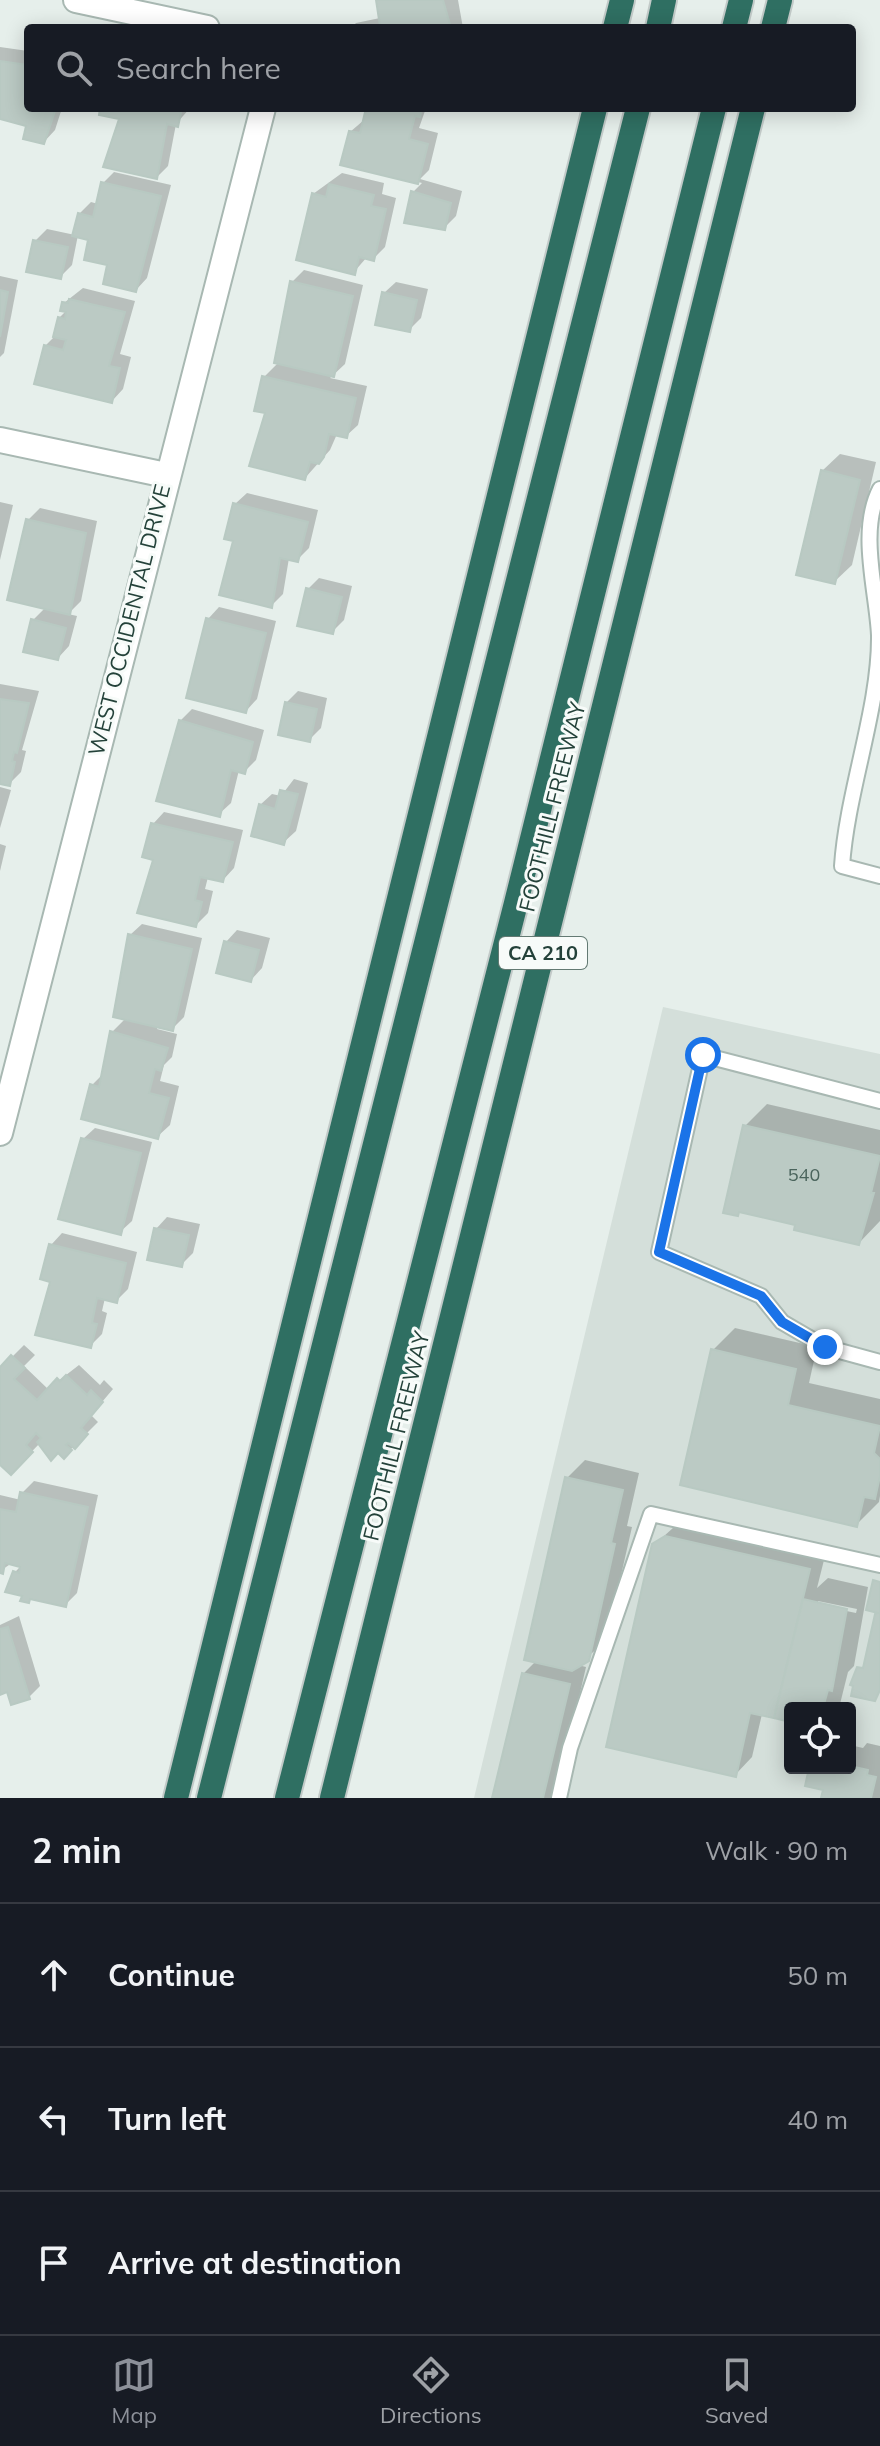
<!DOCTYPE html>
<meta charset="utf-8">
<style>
body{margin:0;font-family:Mulish,sans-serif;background:#242831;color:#f1f3f6}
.controls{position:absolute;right:24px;bottom:24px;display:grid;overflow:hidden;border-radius:8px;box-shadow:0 4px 20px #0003}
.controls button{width:72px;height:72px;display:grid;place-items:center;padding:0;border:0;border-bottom:2px solid #363941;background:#171b24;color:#f1f3f6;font:40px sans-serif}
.stop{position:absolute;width:24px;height:24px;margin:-18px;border:6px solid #1a73e8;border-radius:50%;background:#fff}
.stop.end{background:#1a73e8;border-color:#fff;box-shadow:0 2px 8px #0008}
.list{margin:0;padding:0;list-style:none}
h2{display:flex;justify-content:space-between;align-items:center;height:104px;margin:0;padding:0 32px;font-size:34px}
h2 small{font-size:26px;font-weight:400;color:#9ea1a6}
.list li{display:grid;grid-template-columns:52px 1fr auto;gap:24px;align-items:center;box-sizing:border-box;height:144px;padding:0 32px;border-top:2px solid #363941}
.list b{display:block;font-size:30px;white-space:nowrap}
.list em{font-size:26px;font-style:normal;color:#9ea1a6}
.icon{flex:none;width:44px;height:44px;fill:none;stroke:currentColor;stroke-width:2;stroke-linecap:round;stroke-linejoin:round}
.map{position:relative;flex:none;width:880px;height:1798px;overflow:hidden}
.search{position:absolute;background:#171b24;box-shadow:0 4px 20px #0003;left:24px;right:24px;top:24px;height:88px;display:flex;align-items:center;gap:20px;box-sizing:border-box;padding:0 28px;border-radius:8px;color:#9ea1a6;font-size:30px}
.sheet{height:536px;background:#171b24}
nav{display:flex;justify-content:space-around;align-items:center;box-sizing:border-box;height:112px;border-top:2px solid #363941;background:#171b24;font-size:22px;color:#9ea1a6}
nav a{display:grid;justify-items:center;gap:4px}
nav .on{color:#8c9099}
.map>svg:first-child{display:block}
.built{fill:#d4dfda;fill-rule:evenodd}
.shadow{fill:#0003;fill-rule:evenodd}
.building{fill:#bbcac4;stroke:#b8c9c2;stroke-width:2}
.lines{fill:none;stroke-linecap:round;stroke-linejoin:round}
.lane-casing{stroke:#a8b8b2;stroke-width:18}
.street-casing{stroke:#a8b8b2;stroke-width:28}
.highway-casing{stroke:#c2cac8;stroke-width:28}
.lane{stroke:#fff;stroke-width:14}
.street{stroke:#fff;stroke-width:24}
.highway{stroke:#2f6f62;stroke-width:24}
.route{stroke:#1a73e8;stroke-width:10}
.labels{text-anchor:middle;stroke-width:6;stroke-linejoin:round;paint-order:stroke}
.number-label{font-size:18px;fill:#4a645c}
.shield{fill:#f7fbf9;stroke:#637a73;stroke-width:2}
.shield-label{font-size:20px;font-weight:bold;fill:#24423a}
.street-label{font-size:22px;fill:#24423a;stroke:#f7fbf9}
</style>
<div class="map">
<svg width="880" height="1798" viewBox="0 0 880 1798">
<rect width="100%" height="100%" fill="#e6efeb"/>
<path class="built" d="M663,1007L880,1054V1798H474ZM790,1708H850V1768H790Z"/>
<g class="shadow">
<path d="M376,0H458L463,28H351L356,23L380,18Z"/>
<path d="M0,47L28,51V108H62L55,130L44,142L29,124L0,117Z"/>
<path d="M102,108H190L176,124L168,166L157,177L121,118Z"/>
<path d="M366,108H426L419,128L438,133L429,170L420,179L462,191L456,216L444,228L413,192L422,183L342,163L350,132L364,120Z"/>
<path d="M114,172L171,185L147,278L136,290L91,238L78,235L72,265L60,277L35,241L47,229L75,235L79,214L91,202L98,204L103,183Z"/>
<path d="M342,173L384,183L382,194L396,198L385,247L373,259L367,257L354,272L313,194Z"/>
<path d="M304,270L363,285L345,364L330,378L367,386L358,425L346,436L337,434L330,450L305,478L267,412L264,377L279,362L292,282Z"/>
<path d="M0,276L18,280L4,353L0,357Z"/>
<path d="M396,282L428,289L421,318L409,330L384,293Z"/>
<path d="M83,288L135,301L120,354L131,357L123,389L112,401L45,346L55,336L59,318L67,310L64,303Z"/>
<path d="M840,454L876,462L852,565L834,582L822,471Z"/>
<path d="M247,493L318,510L309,548L297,560L289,558L283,594L271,606L236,540L235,504Z"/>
<path d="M0,502L13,505L0,560Z"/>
<path d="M40,508L97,521L81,601L68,614L77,616L69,646L58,658L33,620L46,607L28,520Z"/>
<path d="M319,578L352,586L344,620L332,632L308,589Z"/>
<path d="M219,607L276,621L257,699L246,711L208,619Z"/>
<path d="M0,684L39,691L22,750L26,751L21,772L9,784L0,782Z"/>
<path d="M298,691L327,698L321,728L309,740L286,703Z"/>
<path d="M192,709L264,730L256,760L245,771L239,770L231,803L219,814L180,721Z"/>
<path d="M294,779L308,783L296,831L284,842L260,805L272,794L281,796Z"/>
<path d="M0,787L11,790L0,828Z"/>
<path d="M164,812L243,830L234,868L223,880L208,877L205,889L213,891L208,913L196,925L156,858L153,824Z"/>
<path d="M0,844L6,846L0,871Z"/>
<path d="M142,924L202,938L184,1017L172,1029L158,1025L157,1029L177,1034L172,1057L164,1065L160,1081L179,1086L170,1125L158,1136L92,1085L104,1073L112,1032L126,1018L130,935Z"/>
<path d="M237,930L270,938L262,968L251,980L226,942Z"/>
<path d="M767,1104L880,1130V1221L859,1243L798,1223L742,1210L738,1214L745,1126Z"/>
<path d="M95,1128L152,1142L132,1221L120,1232L83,1139Z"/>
<path d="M167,1217L200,1224L193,1253L181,1265L156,1229Z"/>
<path d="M62,1233L137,1252L128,1289L116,1301L105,1298L102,1311L107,1313L102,1334L90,1346L53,1280L51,1245Z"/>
<path d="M735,1328L817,1347L809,1383L880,1399V1496L879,1502L856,1525L713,1350Z"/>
<path d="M24,1345L35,1355L24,1366L48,1389L79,1365L100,1385L104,1380L113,1389L91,1415L98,1422L64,1456L40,1443L11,1473L0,1462V1369Z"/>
<path d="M585,1460L639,1473L627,1526L632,1527L606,1641L578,1665L586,1667L556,1798H494L523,1674L536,1661L567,1478Z"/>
<path d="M34,1481L98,1495L77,1593L65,1605L32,1597L28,1601L15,1572L22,1565L12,1563L0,1571V1495L21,1500L22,1493Z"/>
<path d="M683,1519L826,1552L817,1588L828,1578L868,1587L854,1666L848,1672L840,1704L836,1708H790V1720L779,1711L774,1716L762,1714L752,1757L735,1775L654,1545ZM818,1601L857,1609L856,1613L818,1605Z"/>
<path d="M19,1616L40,1686L28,1698L9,1690L0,1692V1625Z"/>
<path d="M867,1743L880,1746V1798H823L825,1789L807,1784L811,1768H850V1745L863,1748Z"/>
</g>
<g class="building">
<path d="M376,0H443L451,28H369L380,26Z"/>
<path d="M0,61L28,65V108H56L44,144L23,139L26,126L0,119Z"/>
<path d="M100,108H182L178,127L167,124L157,179L103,167L119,119L99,115Z"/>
<path d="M366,108H422L420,117L415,116L409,139L428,144L418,184L340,165L349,131L360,133Z"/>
<path d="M101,182L161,196L136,292L103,284L107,265L84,260L88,240L72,236L78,213L93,217Z"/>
<path d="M329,184L374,195L371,206L386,209L374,261L359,257L355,275L296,260L312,193L326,197Z"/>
<path d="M411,191L451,203L445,230L404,223Z"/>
<path d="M33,240L68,247L61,279L26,272Z"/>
<path d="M290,281L353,296L334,377L274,363Z"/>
<path d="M0,290L8,292L0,337Z"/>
<path d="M382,292L417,300L410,332L375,325Z"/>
<path d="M69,299L125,312L109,366L120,368L112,403L34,384L44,345L63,350L66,340L53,337L58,317L65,319L66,312L60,311L62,302L68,303Z"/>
<path d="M262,376L356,398L347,438L329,434L324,457L319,464L310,462L305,480L249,466L265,413L254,411Z"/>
<path d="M821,470L860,480L835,584L796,575Z"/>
<path d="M233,503L308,522L298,562L280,558L272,608L219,595L233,541L224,539Z"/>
<path d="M26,519L86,533L70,615L7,600Z"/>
<path d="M306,588L342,597L333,634L297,626Z"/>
<path d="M206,618L266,633L246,713L186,698Z"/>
<path d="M31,619L66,628L58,660L23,652Z"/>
<path d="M0,699L29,703L17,753L14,752L12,761L15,762L10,786L0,784Z"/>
<path d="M285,702L317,709L310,742L278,735Z"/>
<path d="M179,720L253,742L245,774L231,770L220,817L156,801Z"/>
<path d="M280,790L298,794L284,845L251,836L259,804L275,809Z"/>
<path d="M151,823L233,842L223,882L200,877L195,900L202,902L196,927L137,913L153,860L142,857Z"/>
<path d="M128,934L192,949L173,1031L113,1017Z"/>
<path d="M224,941L259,950L251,982L216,973Z"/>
<path d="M110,1031L168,1048L161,1071L155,1069L149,1093L169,1098L158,1139L81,1119L90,1084L99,1087Z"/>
<path d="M743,1125L880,1156L871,1193H874L859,1245L794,1230L795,1225L739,1212L738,1216L723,1213Z"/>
<path d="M81,1138L141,1153L121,1235L58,1219Z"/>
<path d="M154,1228L189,1235L182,1267L147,1260Z"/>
<path d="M49,1244L126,1263L117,1303L97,1298L92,1323L97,1324L91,1348L35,1335L50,1282L40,1279Z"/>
<path d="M711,1349L796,1369L788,1405L880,1426L874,1453L880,1459V1476L875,1499L864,1497L857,1527L680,1485Z"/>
<path d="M11,1355L25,1368L14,1379L37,1400L57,1378L60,1381L66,1375L87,1395L91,1390L103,1402L81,1428L88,1434L75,1449L68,1443L66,1445L72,1450L64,1459L58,1453L51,1461L37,1442L41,1438L36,1433L26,1445L33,1452L11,1475L0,1465V1367Z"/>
<path d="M565,1477L623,1490L611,1543L615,1544L589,1661L572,1671L524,1660Z"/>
<path d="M20,1492L88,1507L66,1607L30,1599L29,1603L20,1601L22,1596L5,1592L13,1571L19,1573L20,1567L5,1563L3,1574L0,1573V1509L16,1512Z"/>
<path d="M665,1536L810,1569L774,1718L750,1713L736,1777L606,1747L652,1544Z"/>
<path d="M873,1580L880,1582V1690L875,1701L851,1696L853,1686L850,1685L857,1667L863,1668L875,1614L878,1613L866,1610Z"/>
<path d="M803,1599L847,1609L832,1691L828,1690L823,1708H790V1722L774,1718Z"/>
<path d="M8,1627L30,1699L11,1705L7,1692L0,1695V1629Z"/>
<path d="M522,1673L570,1684L543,1798H492Z"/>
<path d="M850,1766L868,1770L867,1775L876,1777L871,1798H821L823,1790L805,1786L809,1768L842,1770Z"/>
</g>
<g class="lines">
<g class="lane-casing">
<g id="lane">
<path d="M880,489C858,531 877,591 879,635C880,707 847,791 842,866L880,876"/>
<path d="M880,1101L703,1055L659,1252L761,1296L782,1322L825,1347L880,1362"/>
<path d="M559,1798L570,1748L651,1514L880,1565"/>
</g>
</g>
<g class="street-casing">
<g id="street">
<path d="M76,0L207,28"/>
<path d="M0,440L166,475"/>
<path d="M0,1133L263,108"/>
</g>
</g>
<g class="highway-casing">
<g id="highway">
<path d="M615,28L622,0"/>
<path d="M658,28L664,0"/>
<path d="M734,28L741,0"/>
<path d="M773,28L780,0"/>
<path d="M176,1798L595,108"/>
<path d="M209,1798L638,108"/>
<path d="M287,1798L516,903L714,108"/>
<path d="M332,1798L753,108"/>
</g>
</g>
<use href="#lane" class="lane"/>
<use href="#street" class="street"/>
<use href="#highway" class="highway"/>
</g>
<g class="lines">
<path class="route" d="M703,1055L659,1252L761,1296L782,1322L825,1347"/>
</g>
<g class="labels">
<g class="number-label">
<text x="804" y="1181">540</text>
</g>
<rect class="shield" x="499" y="937" width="88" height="32" rx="6"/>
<g class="shield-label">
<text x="543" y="960">CA 210</text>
</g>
<g class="street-label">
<text transform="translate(129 620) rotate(-76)" y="8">WEST OCCIDENTAL DRIVE</text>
<text transform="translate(552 807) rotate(-76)" y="8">FOOTHILL FREEWAY</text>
<text transform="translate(396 1436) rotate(-76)" y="8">FOOTHILL FREEWAY</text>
</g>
</g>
</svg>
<div class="controls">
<button><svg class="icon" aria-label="locate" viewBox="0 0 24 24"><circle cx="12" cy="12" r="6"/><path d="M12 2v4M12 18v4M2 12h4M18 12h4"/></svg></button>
</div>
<div class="stop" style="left:703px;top:1055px"></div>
<div class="stop end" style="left:825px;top:1347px"></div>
<div class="search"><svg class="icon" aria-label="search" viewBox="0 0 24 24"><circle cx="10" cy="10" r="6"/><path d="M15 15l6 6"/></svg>Search here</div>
</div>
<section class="sheet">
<h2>2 min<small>Walk · 90 m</small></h2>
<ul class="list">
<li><svg class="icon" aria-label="ahead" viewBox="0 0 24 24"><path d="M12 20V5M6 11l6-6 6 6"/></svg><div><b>Continue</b></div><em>50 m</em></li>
<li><svg class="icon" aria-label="left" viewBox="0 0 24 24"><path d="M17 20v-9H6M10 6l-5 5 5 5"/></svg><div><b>Turn left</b></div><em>40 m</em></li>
<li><svg class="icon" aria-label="arrive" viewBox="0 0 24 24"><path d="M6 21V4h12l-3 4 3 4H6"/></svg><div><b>Arrive at destination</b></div></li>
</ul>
</section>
<nav>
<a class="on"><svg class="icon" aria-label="map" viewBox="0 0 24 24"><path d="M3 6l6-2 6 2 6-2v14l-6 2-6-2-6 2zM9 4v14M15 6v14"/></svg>Map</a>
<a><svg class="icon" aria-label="directions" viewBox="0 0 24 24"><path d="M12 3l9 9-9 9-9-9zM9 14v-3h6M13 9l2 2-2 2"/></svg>Directions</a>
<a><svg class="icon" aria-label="saved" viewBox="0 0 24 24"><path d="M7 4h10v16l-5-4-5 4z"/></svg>Saved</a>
</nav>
